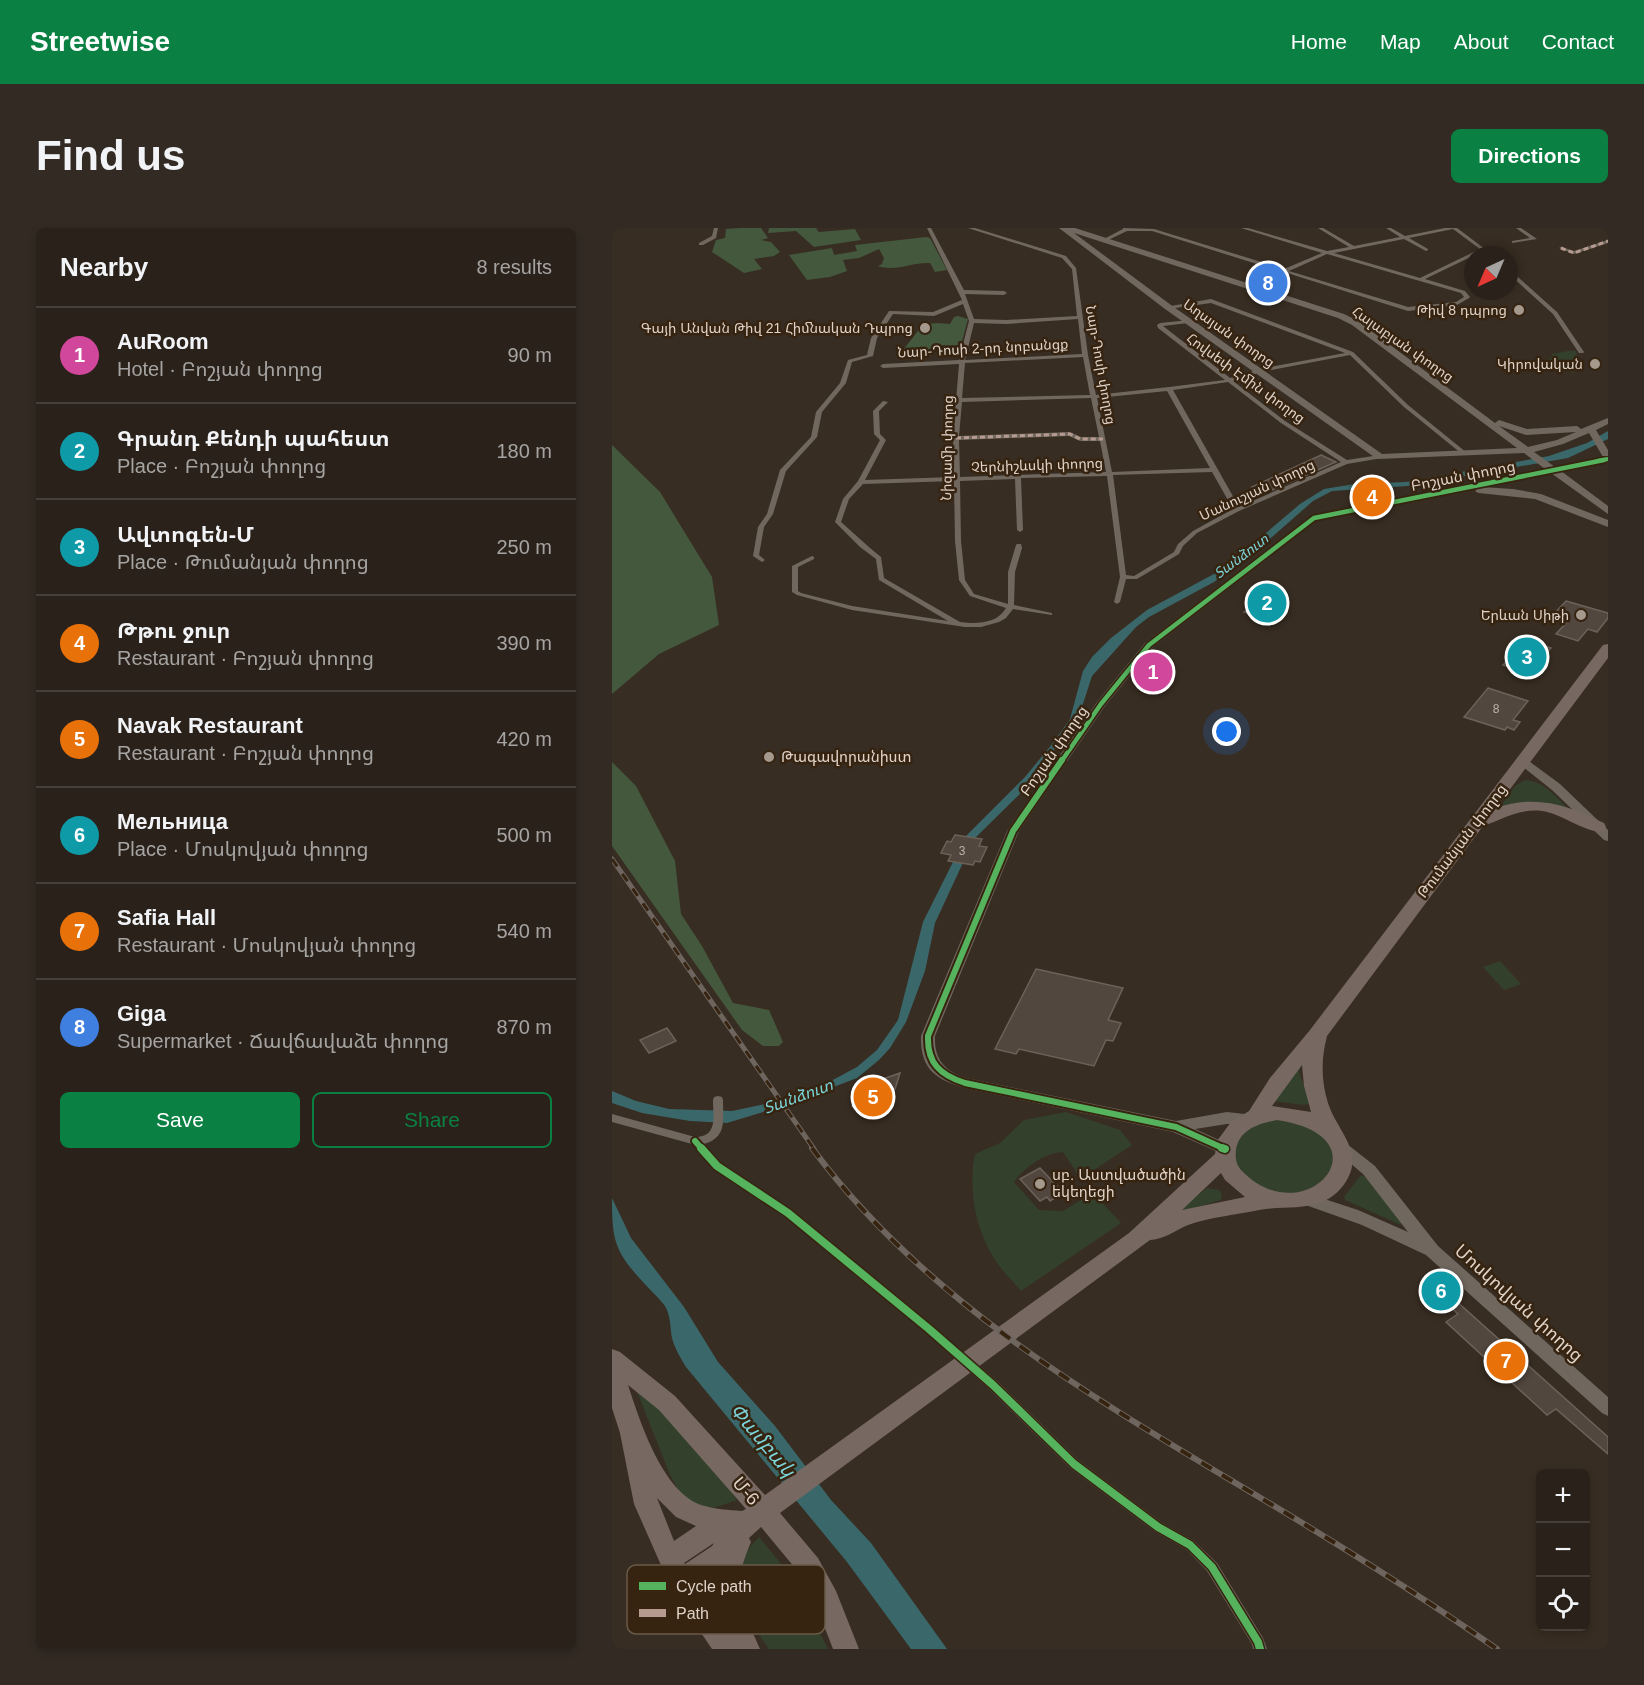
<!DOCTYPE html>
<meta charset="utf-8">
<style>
body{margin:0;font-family:Arial,"Noto Sans Armenian",sans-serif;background:#322a23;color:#f1f3f6}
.controls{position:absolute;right:18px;bottom:18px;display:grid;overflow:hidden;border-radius:9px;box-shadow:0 3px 9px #0003}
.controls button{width:54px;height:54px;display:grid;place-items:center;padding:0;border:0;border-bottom:2px solid #463f39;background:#2a221a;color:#f1f3f6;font:30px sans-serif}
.compass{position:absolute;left:852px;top:18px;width:54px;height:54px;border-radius:50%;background:#2a221a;box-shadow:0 3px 9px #0003;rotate:224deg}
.you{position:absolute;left:615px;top:504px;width:21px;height:21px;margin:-15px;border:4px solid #fff;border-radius:50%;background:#1a73e8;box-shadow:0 0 0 9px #1a73e833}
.badge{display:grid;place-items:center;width:39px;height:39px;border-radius:50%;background:#0b8043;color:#fff;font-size:20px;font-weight:700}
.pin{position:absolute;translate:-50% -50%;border:3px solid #fff;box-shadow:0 2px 6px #0006}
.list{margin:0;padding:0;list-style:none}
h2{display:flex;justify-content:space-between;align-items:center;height:78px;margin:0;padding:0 24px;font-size:26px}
h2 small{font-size:20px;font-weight:400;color:#a5a4a2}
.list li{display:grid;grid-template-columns:39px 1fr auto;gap:18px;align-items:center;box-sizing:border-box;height:96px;padding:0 24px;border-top:2px solid #463f39}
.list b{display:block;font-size:22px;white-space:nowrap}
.list p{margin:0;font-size:20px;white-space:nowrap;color:#a5a4a2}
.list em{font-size:20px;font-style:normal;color:#a5a4a2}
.actions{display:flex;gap:12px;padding:18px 24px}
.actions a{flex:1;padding:14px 0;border:2px solid #0b8043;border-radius:9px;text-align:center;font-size:21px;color:#0b8043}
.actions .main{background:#0b8043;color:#fff}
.icon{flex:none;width:33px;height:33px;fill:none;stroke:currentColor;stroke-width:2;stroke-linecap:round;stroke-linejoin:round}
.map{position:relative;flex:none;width:996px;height:1421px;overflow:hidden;border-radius:9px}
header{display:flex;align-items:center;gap:36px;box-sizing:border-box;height:84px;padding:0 30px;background:#0b8043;color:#fff}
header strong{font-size:28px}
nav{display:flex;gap:33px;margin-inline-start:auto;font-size:21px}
.intro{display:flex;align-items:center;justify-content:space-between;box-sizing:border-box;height:144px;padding:0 36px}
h1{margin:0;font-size:42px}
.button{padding:15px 27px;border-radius:9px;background:#0b8043;color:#fff;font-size:21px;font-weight:700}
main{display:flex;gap:36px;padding:0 36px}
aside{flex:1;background:#2a221a;border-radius:9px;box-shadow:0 3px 9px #0003}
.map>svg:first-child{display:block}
.green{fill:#33412c}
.forest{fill:#44583d}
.water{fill:#3a686a}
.building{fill:#52473e;stroke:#6c625a;stroke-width:1.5}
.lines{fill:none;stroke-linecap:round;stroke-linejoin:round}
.street{fill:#70685f;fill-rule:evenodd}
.secondary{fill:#70685f;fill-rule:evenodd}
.highway{fill:#776862;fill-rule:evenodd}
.rail-far1-casing{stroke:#6e655e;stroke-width:5}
.rail-casing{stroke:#6e655e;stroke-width:6}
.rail-far1{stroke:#362411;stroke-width:3;stroke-dasharray:9;stroke-linecap:butt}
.rail{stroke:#362411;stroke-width:4;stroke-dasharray:12;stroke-linecap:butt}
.quiet{stroke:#b69a8f;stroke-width:3;stroke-dasharray:5 3;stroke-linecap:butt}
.cycleway-far3-casing{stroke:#362411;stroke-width:6}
.cycleway-far2-casing{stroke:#362411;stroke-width:8}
.cycleway-far1-casing{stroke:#362411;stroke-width:10}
.cycleway-casing{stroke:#362411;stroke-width:11}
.cycleway-far3{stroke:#56b35d;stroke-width:4}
.cycleway-far2{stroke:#56b35d;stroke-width:4.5}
.cycleway-far1{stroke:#56b35d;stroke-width:6}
.cycleway{stroke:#56b35d;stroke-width:8}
.poi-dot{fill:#a5998e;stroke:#362411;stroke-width:2}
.labels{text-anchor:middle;stroke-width:5;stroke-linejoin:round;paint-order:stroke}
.number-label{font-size:12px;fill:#bcb0a6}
.far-poi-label{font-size:14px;fill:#dfd3c8;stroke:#362411;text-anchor:end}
.far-street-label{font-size:14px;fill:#dfd3c8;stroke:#362411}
.far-water-label{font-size:14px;font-style:italic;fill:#7bd4d9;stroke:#362411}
.street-label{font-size:15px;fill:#dfd3c8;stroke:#362411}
.poi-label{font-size:15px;fill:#dfd3c8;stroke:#362411;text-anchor:start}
.water-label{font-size:16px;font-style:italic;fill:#7bd4d9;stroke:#362411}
.near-street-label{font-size:18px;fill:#dfd3c8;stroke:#362411}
.near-water-label{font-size:20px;font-style:italic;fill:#7bd4d9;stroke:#362411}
.key{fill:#362411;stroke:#695948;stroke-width:1.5}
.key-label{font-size:16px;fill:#dfd3c8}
</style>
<header>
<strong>Streetwise</strong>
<nav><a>Home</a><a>Map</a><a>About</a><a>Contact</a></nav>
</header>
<div class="intro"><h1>Find us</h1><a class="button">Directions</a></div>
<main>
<aside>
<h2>Nearby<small>8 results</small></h2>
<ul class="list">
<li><span class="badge" style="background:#d1479c">1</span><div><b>AuRoom</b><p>Hotel · Բոշյան փողոց</p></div><em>90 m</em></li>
<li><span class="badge" style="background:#0f9aa8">2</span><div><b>Գրանդ Քենդի պահեստ</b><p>Place · Բոշյան փողոց</p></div><em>180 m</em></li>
<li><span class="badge" style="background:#0f9aa8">3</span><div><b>Ավտոգեն-Մ</b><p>Place · Թումանյան փողոց</p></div><em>250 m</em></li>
<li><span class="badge" style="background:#e8710a">4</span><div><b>Թթու ջուր</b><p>Restaurant · Բոշյան փողոց</p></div><em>390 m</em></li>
<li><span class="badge" style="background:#e8710a">5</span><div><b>Navak Restaurant</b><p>Restaurant · Բոշյան փողոց</p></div><em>420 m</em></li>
<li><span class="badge" style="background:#0f9aa8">6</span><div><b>Мельница</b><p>Place · Մոսկովյան փողոց</p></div><em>500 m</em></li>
<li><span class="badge" style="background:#e8710a">7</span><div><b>Safia Hall</b><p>Restaurant · Մոսկովյան փողոց</p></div><em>540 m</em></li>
<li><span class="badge" style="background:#3f7fe0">8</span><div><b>Giga</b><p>Supermarket · Ճավճավաձե փողոց</p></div><em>870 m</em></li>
</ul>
<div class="actions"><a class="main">Save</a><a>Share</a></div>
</aside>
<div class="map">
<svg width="996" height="1421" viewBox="0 0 996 1421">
<rect width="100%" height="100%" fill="#382d22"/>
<g class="green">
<path d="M963,122L970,140L960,145L933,133L941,129L939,126Z"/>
<path d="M913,552C933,553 946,571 959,584L949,580L886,582L903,558Z"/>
<path d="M888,733L909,756L892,762L871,739Z"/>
<path d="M690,831L687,845L699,875L692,877L660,873Z"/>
<path d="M454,884L508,902L520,917L474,947L465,945L451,924C434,924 410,941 402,954L427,982L451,983L481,965L509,995L409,1063C400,1052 389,1042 382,1030C363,1002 356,958 363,926L388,915L412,892Z"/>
<path d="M657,889L690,893L716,911C718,918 723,931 721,938C713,969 662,972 640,956C633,951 628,941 622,935C623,901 627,903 657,889Z"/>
<path d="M749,947L753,949L789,994V997L733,972L732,969Z"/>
<path d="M595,960L607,962L610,967L609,972L562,986Z"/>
<path d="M22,1156L97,1231L125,1272L105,1279L89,1281L72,1272L58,1247Z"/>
<path d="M147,1309L179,1348L216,1421H157C130,1384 107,1348 147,1309Z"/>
</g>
<g class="forest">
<path d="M128,0H149L156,10L149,12L159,14L168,24L162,28L142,31L150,41L132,45L100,24L104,12L113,10L114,1Z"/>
<path d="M206,0L204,1L207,4L243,1L249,12L202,19L184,3L156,5L157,0Z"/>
<path d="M314,9L318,10L335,42L323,44L318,35C300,34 284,44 266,38L270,36L272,30L267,21L247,30L231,32L235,43L218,49L195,52L177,27L220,20L222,27L245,23L243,17Z"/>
<path d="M346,88L356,91L349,117C341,119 332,116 324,119C311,124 308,126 292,121C310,99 308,93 338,96L342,89Z"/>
<path d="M0,217L48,264L100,349L107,397L47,426L0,466Z"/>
<path d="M0,534L24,558L63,633L69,686L90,718L121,775L157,782L171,814L167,818H151L130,802L0,618Z"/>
</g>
<g class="water">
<path d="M996,203V211L956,230L795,258L720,263L701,273L644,323L602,354L537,389L524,399L480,448L469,482L422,552L362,611L323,695L313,743L294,794L278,820L267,832L245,850L177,876L115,895L78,893L30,885L0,875V863L24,873L57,881L120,883L162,874L202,862L245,839L265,822L286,792L311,694L354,608L413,549L441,515L458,491L471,443L480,429L499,410L535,382L613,340L688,276L712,261L743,256L794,254L937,228L975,215Z"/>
<path d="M0,970L19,1010L72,1079L106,1134L163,1198L219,1272L259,1315L335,1421H299L235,1334L74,1139C68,1129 63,1121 60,1110C58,1099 59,1089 53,1078C47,1070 38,1062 31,1054C2,1023 0,1011 0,970Z"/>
</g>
<g class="building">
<path d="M709,227L724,234L653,265L640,259Z"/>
<path d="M655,366L671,371L648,390L632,384Z"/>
<path d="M954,373L996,385V390L985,404L976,401L966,413L944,406L955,394L939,389Z"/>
<path d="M917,412L939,420L914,445L891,437Z"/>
<path d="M876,460L916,473L901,492L908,494L902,502L895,499L893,502L852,489Z"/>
<path d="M343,607L370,611L367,618L375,619L368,634L363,633L361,637L336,633L339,627L329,625L335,613L339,614Z"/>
<path d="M424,741L511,760L496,792L509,795L501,813L494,812L482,838L407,821L404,826L383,821Z"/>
<path d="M55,800L64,813L37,825L28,812Z"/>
<path d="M288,845L283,861L252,889L240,878L268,852Z"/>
<path d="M428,940L448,961L443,964L446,968L438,973L435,969L428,973L408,951Z"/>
<path d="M824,1050L845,1069L842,1071L996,1209V1226L944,1181L935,1187L834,1094L846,1086L814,1056Z"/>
</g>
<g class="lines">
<g class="street">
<path d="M102,0H106L104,10L91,17H87V15L100,8Z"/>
<path d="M315,0H319L352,62L392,63L395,65L392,67L353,66L362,91L394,92L465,88L460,41L450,30L356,0H363L454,28L464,40L476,127L484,167L557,159L613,152L546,100L545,97L548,95L578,92L579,93L576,95L551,98L618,150L648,141L733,125L599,75L556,81L553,79L599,71L741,124L796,177L855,225L850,226L792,179L738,127L649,144L621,153L673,193L735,232L768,227L770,228V230L735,236L627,283L585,305L571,318L567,326L525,351H514L508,374L505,376L502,374L508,349L495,248L409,250L411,302L408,304L405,302L403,251L348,253L349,313L353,352L362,366L396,376V344L404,317L405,316H409L410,320L403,344L402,377L440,385V387L401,381L394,390L387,394L369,399H353L240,382L185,367L180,364V338L200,328L202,329V331L186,339V363L189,365L240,378L336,393L267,352L264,331L248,319L223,294L231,271L246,253L268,212L262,206L261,183L271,173L276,174L267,183L268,206L274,212L253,252L342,249L341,210L347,136L271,140L268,138L271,136L347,132L357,93L351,76L322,88L281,86L265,110L261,128L240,134L234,155L210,184L205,209L174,243L161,286L152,299L147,327L153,332L150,334L141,328L146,299L155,286L168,242L199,209L204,184L228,155L236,132L255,127L259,110L277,83L321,84L350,72ZM466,91L470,126L353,132L362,95L394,96ZM471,129L478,167L350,170L353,135ZM616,154L669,195L729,234L627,279L561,162ZM555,163L598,240L500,244L485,170ZM479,170L487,209H469L458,204L347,208L350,174ZM457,208L468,213H488L494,244L348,249L347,212ZM600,244L621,281L581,303L566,316L562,324L522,348L514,347L501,247ZM342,253L343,313L347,352L358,368L394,380C385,396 364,396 348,394L272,350L269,329L258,320L229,294L237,271L251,256Z"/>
<path d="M511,0L542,1L672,41L710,25L629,0H636L715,23L737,19L706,0H711L742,18L788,9L774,0H779L793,8L833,0H845L881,27H876L871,23L813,51L853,63L858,69L857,70L845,77L796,83L672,44L639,59H635V57L667,43L540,3H515L494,13L490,12L511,1ZM841,1L868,21L808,50L722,25L792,11L814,23L816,22V21L797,10ZM715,26L849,65L852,69L844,74L796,79L677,43Z"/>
<path d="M904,0H909L925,11L900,15V13L918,10Z"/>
<path d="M996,12V15L962,26L947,20L949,19L962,23Z"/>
<path d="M897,41L945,84L972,124L971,125H967L941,86L897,46Z"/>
<path d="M106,868L110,869L111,872C111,893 115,909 92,916L109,935L180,982L321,1098L385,1153L466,1232L550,1295L582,1313L605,1335L651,1410L655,1421H641L640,1416L595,1343L574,1321L542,1303L458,1240L377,1161L313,1104L172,988L101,941L80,916L0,894V886L83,909C106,908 101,890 101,872L102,869Z"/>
</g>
<g class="secondary">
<path d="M447,0H463L732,86L746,93L883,195L887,192L915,201L965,198L969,201L996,190V196L984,202L996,222V234L949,243L996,278V286L939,245L869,259L901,261L929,266L996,292V299L923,271L867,265L864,264L863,260L705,292L541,419L493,478L407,603L323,808C322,831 332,843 354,850L564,893L615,884L641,887L644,891L641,895L615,896L583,901L618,917L621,921L618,925L613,927L561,904L353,860C324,852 308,841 309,808L395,603L485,474L533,415L699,288L933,241L912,225L765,231L553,81ZM462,5L726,90L740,97L905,220L770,226L559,77ZM887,198L914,207L964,204L945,212L916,219ZM977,205L991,229L943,239L922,224L951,216Z"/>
<path d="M910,528L948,556L996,602V613L992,612L940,562L906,535L904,532L906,529Z"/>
<path d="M730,914L735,916L763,938L826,1018L996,1169V1188L990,1185L814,1027L750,997L688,975L686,971L688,967L694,965L746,982L796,1004L751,946L725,924L722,920L725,916Z"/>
</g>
<path class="highway" d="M996,416V430L884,580C924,566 956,577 992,595L994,599L992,603C976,607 949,585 930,583C908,580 891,591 871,598L715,808C709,831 709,852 716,875C724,901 751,922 736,950C730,961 722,969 710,974C689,982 669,978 647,982C624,987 598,989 576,997C564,1002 551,1012 538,1012L168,1285L206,1330L224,1363L247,1421H221L204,1377L188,1346L149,1299L137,1310L139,1314C117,1366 128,1374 148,1421H100L60,1362L22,1276L8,1205L0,1180V1121L8,1124L63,1168L153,1267L517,1005L603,926L605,913L619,894L637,883L658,850L698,802L991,417ZM690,837L692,858L699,884L660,878ZM665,892C779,909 693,1008 630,943C624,937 623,930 624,922C627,901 648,895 665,892ZM609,945L613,952L633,969L570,982ZM16,1157L47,1182L134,1281L130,1283C117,1282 102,1281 89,1277C50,1263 28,1193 16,1157ZM45,1270L64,1289L84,1298L62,1313ZM102,1315L100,1318L73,1336L72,1335ZM102,1346L100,1369L103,1381L86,1357Z"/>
<g class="rail-far1-casing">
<path id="rail-far1" d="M0,631L202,921"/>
</g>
<g class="rail-casing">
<path id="rail" d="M200,920C315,1076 488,1174 652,1272C731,1319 809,1368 885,1421"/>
</g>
<use href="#rail-far1" class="rail-far1"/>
<use href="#rail" class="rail"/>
<g class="quiet">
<path d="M949,20L962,25L996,13"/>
<path d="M344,210L458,206L468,211H491"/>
</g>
<g class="cycleway-far3-casing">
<path id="cycleway-far3" d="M985,233L996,231"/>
</g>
<g class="cycleway-far2-casing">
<path id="cycleway-far2" d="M449,534L489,476L537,417L702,290L992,232"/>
</g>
<g class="cycleway-far1-casing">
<g id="cycleway-far1">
<path d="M450,532L401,603L316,808C315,835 328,847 353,855L564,899L613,921"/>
<path d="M83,913L90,921"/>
</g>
</g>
<g class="cycleway-casing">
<g id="cycleway">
<path d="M89,920L105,938L176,985L317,1101L381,1157L462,1236L546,1299L578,1317L600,1339L646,1414L648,1421"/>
<path d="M610,920L613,921"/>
</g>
</g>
<use href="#cycleway-far3" class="cycleway-far3"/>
<use href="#cycleway-far2" class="cycleway-far2"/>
<use href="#cycleway-far1" class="cycleway-far1"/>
<use href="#cycleway" class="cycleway"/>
</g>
<g class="poi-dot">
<circle cx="907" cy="82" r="6"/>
<circle cx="313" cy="100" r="6"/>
<circle cx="983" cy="136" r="6"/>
<circle cx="969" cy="387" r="6"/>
<circle cx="157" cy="529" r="6"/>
<circle cx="428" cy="956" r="6"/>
</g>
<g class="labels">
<g class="number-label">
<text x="884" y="485">8</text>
<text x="350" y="627">3</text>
</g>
<g class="far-poi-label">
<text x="895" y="87">Թիվ 8 դպրոց</text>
<text x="301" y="105">Գայի Անվան Թիվ 21 Հիմնական Դպրոց</text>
<text x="971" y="141">Կիրովական</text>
<text x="957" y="392">Երևան Սիթի</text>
</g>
<g class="far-street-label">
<text transform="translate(617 105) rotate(35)" y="5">Աղայան փողոց</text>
<text transform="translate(791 116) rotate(35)" y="5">Հալաբյան փողոց</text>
<text transform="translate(371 120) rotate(-3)" y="5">Նար-Դոսի 2-րդ նրբանցք</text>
<text transform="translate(489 137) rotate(80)" y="5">Նար-Դոսի փողոց</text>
<text transform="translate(634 150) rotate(36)" y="5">Հովսեփ Էմին փողոց</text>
<text transform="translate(335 220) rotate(-89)" y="5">Նիզամի փողոց</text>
<text transform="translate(425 237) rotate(-2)" y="5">Չերնիշևսկի փողոց</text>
<text transform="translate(645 262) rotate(-25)" y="5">Մանուշյան փողոց</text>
</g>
<g class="far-water-label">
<text transform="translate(629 328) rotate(-37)" y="5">Տանձուտ</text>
</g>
<g class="street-label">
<text transform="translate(851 248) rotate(-11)" y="5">Բոշյան փողոց</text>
<text transform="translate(442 523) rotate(-55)" y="5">Բոշյան փողոց</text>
<text transform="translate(850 613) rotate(-53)" y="5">Թումանյան փողոց</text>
</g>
<g class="poi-label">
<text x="169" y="534">Թագավորանիստ</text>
<text x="440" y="952">սբ. Աստվածածին<tspan x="440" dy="17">եկեղեցի</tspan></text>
</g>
<g class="water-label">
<text transform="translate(186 868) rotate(-20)" y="6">Տանձուտ</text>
</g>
<g class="near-street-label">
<text transform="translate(907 1075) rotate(42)" y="6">Մոսկովյան փողոց</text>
<text transform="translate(134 1263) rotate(50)" y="6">Մ-6</text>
</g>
<g class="near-water-label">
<text transform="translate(151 1212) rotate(50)" y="7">Փամբակ</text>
</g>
</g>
<rect x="15" y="1337" width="198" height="69" rx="9" class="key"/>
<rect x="27" y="1354" width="27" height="8" fill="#56b35d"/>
<rect x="27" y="1381" width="27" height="8" fill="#b69a8f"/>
<g class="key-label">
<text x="64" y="1364">Cycle path</text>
<text x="64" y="1391">Path</text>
</g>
</svg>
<div class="controls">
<button>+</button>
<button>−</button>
<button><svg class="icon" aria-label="locate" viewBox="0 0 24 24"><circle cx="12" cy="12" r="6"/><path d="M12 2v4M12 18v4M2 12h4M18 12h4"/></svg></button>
</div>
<svg class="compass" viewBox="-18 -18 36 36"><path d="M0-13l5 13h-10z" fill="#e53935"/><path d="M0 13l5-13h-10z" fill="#a5a4a2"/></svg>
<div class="you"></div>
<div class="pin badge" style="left:541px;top:444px;background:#d1479c">1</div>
<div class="pin badge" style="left:655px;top:375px;background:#0f9aa8">2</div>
<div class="pin badge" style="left:915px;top:429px;background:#0f9aa8">3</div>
<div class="pin badge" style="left:760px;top:269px;background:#e8710a">4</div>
<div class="pin badge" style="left:261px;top:869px;background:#e8710a">5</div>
<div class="pin badge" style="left:829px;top:1063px;background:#0f9aa8">6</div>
<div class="pin badge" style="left:894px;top:1133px;background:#e8710a">7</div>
<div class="pin badge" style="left:656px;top:55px;background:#3f7fe0">8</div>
</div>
</main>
